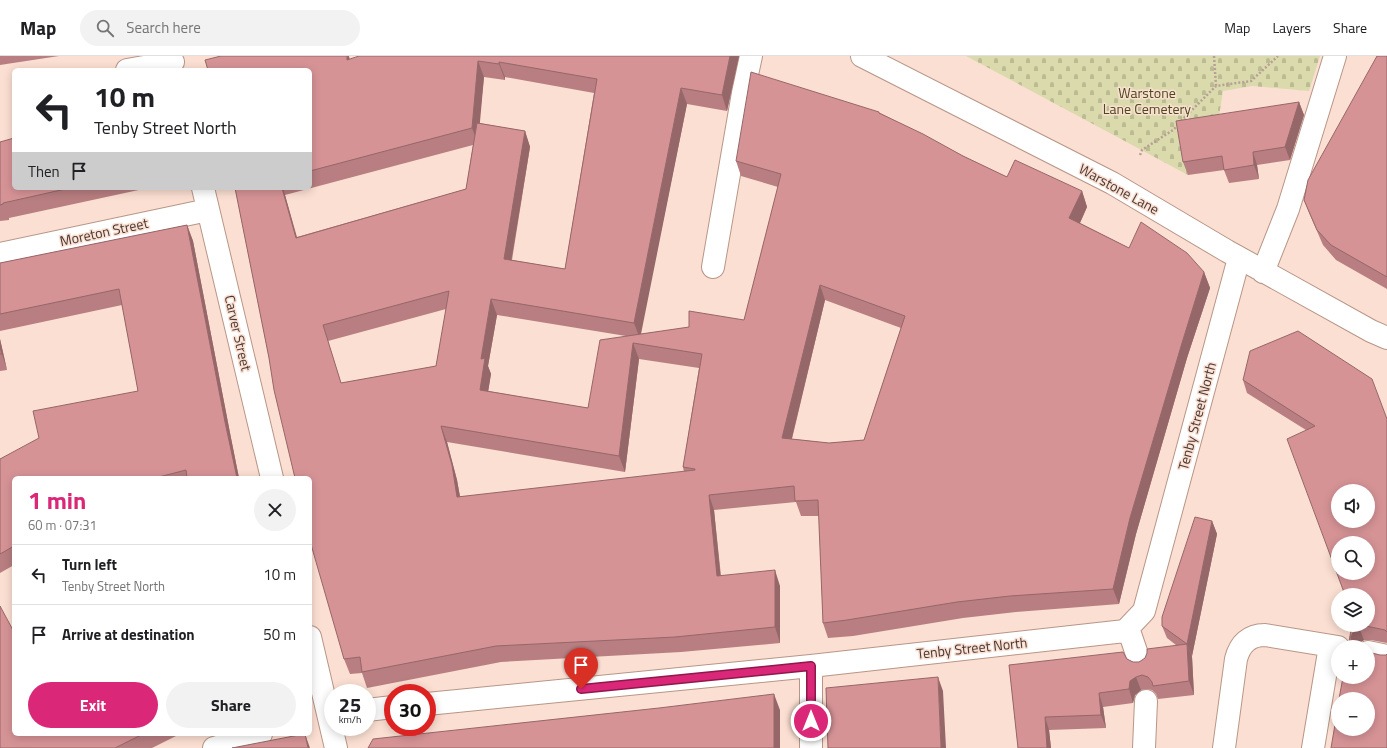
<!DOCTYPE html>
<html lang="en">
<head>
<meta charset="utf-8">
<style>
	:root { --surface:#fff; --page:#f2f2f2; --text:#202124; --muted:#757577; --line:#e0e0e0; --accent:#db2777 }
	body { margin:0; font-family:"Titillium Web",sans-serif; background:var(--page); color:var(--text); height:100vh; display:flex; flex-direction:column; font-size:15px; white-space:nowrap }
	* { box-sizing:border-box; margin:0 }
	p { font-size:13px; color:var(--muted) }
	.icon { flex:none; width:22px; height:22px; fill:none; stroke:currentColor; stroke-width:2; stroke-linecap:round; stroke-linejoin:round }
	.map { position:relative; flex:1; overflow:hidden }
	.sheet { position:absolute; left:12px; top:420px; width:300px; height:260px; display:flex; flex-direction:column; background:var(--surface); border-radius:6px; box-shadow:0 2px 10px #0003 }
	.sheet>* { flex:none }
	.hud { position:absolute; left:12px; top:12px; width:300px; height:122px; border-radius:6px; box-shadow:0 2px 10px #0003; background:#fff; color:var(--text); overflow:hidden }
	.controls { position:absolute; left:1331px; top:428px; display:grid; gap:8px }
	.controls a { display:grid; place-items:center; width:44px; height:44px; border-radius:50%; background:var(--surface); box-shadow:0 2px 10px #0003; font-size:20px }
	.speed { position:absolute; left:324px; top:628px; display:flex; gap:8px; font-size:20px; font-weight:700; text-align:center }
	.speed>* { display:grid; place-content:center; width:52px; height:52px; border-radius:50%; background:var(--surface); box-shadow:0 2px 10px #0003; line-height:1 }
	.speed small { font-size:10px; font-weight:400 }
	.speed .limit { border:6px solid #d22; background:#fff; color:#111 }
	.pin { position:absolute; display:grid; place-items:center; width:34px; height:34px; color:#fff; margin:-41px -17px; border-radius:50% 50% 50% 0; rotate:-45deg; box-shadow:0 0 4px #0007 }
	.pin .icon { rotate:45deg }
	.me { position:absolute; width:44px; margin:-22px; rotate:0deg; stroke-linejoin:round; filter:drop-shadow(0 0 3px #0008) }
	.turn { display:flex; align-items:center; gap:14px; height:84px; padding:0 16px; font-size:18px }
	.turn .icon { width:52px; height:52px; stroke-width:2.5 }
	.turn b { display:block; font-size:28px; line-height:34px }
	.then { display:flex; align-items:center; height:38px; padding:0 16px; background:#0003; gap:8px; font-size:15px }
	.round { display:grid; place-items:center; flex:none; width:42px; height:42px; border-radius:21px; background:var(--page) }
	.headline { display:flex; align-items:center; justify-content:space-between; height:68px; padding:0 16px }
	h1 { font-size:24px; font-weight:700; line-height:30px; color:var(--accent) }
	.cta { display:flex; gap:8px; margin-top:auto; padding:8px 16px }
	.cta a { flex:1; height:46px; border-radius:24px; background:var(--accent); color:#fff; font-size:16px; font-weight:700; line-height:46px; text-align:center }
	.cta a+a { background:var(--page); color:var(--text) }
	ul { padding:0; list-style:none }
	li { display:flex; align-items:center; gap:12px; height:60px; padding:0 16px; border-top:1px solid var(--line) }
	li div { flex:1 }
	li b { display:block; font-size:15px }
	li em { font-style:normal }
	header { display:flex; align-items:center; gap:24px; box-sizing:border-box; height:56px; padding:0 20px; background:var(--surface); border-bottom:1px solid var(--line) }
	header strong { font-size:19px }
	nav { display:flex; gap:22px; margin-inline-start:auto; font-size:14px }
	.search { width:280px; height:36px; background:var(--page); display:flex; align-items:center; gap:10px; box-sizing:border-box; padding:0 14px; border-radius:22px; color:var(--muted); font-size:15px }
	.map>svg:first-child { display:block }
	.cemetery { fill:url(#cemetery-stones) }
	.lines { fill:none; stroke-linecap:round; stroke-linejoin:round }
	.minor-casing { stroke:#b79687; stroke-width:24 }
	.path { stroke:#b6a095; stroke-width:2.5; stroke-dasharray:2 2; stroke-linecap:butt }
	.minor { stroke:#fff; stroke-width:22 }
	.wall { fill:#b87e81; fill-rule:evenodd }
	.shaded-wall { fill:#966769 }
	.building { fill:#d69396; stroke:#966769; fill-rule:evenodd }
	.route-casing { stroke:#8e194d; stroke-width:10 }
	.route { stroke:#db2777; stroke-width:7 }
	.labels { text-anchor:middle; stroke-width:3; stroke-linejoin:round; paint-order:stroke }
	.park-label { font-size:14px; fill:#4b4a1b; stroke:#fbdfd2 }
	.street-label { font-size:14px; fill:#463832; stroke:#fbdfd2 }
</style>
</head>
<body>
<header>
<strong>Map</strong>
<div class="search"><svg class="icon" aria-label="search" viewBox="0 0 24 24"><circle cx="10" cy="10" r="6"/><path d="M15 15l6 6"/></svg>Search here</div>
<nav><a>Map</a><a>Layers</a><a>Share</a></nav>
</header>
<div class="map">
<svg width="1387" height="692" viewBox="0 0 1387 692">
	<defs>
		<pattern id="cemetery-stones" width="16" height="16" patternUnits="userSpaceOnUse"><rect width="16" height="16" fill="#dadaac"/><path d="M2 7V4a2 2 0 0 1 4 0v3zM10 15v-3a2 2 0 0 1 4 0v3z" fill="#bcbc94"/></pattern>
	</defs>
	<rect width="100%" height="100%" fill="#fbdfd2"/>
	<!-- cemetery -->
	<path class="cemetery" d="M966 0H1320L1309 35 1252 30 1223 35 1217 73 1181 78 1188 119Z"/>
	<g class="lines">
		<defs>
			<path id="minor" d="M862 0 1112 127 1227 195 1371 275 1387 282
				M127 14 173 6
				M203 132 272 422
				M0 198 208 154
				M713 211 743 37 751 0
				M1263 216 1288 153 1335 0
				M1128 572 1140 607
				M310 581 336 692
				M1368 596 1387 600
				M811 610V692
				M427 648 811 610 1125 575 1144 555 1239 202
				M367 654 393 651
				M214 692 261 678
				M1144 692 1146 645
				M1224 692 1236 603C1240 588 1249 579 1265 579L1338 591
				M1313 692 1330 590"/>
		</defs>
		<!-- minor casing -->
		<use href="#minor" class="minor-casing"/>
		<!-- path -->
		<path class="path" d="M1214 0 1216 30
			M1181 65 1216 30 1251 25 1278 0
			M1140 99 1142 94 1173 74 1178 69"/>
		<!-- minor -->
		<use href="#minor" class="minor"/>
	</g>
	<!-- wall -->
	<path class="wall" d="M0 0H59L0 9Z
		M739 0 727 55 687 48 640 278 744 264 778 131 741 120 736 105 880 57 963 100 1007 121 1082 135 1087 151 1080 167 1129 192 1204 216 1210 232 1187 302 1136 478 1119 548 1016 556 963 562 853 580 828 582 823 567 819 460H801L796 446 714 454 721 520 780 530V587L681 596 501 606 367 632 362 617 350 618 344 603 269 302 235 132H310V14L350 3ZM484 21 505 24V21L594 37 565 213 512 204 530 91 525 75 479 67ZM473 89 466 133 297 181 285 139ZM825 244 901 272 864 384 829 387 792 383ZM446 253 436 310 341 327 328 285ZM497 259 626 280 588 352 488 335 491 318 488 310ZM639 303 699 312 683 411 684 416 460 441 457 424 447 386 625 416Z
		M1387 0V233L1336 204 1323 189 1310 159 1304 144Z
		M1299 46 1304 59 1290 104 1257 109 1259 123 1229 127 1224 114 1188 119 1183 106Z
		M0 86 14 132H148L9 162V164L0 165Z
		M187 169 193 185 231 382 239 422H14V509L0 517V403L138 335 122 249 0 275V207Z
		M0 283 7 314 0 315Z
		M1243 324 1387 363V587L1371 584H1364L1358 588 1352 569H1368L1306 374 1247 337Z
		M1212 465 1217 478 1192 600 1194 639 1158 643 1156 638 1152 634 1147 633 1141 634 1135 639 1133 647 1103 651 1106 672 1049 674 1051 692H1018L1009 609 1127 603 1133 606H1139L1176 589 1167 582 1162 570Z
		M14 678H180L152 692H0Z"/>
	<!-- shaded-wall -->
	<path class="shaded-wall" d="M347 0H349L353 19 347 4Z
		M730 0H739L727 55 722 39Z
		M478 5 484 21 478 88 472 72Z
		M499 6 505 21V24L499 8Z
		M681 32 687 48 640 283 634 267Z
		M1299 46 1304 59 1290 104 1285 91Z
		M525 75 530 91 509 218 504 203Z
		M1253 96 1257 109 1259 123 1254 109Z
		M282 132H283L285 139 301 197 296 182Z
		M1082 135 1087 151 1075 178 1069 162Z
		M187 169 193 185 231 382 239 422H237L225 366Z
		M1204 216 1210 232 1187 302 1136 478 1119 548 1113 533 1130 462 1182 287Z
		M820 229 825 244 788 398 782 382Z
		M491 243 497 259 488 310 491 318 486 349 480 334 481 303Z
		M0 283 7 314 2 298 0 291Z
		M633 287 639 303 625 416 619 400Z
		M441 370 447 386 457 424 463 457 457 441Z
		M709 439 714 454 722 535 717 520Z
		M1212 465 1217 478 1192 600 1187 588Z
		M775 514 780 530V587L775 571Z
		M1359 571 1364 584 1358 588 1357 591H1353L1351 586V580L1354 575Z
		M1187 588 1192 601 1194 639 1189 625Z
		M938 621 943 635 946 692H941Z
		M1136 621 1141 634 1135 639 1133 647 1129 633 1130 625Z
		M1099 637 1103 651 1106 672 1101 659Z
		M774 638 780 654V692H774Z
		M1045 661 1049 674 1051 692H1047Z
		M305 678 310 692H308Z"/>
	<!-- building -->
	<path class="building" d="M221 0H347V4L359 0H730L722 39 681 32 634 267 491 243 481 303 485 302 480 334 588 352 600 284 689 271V255L744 264 781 118 736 105 751 16 879 56V57L923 78 963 100 1007 121 1015 104 1082 135 1069 162 1129 192 1141 166 1187 197 1204 216 1182 287 1130 462 1113 533 1010 540 957 546 847 564 823 567 818 444 795 445 794 430 709 439 717 520 775 514V571L675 581 496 590 362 616 360 601 344 603 310 485V422H295L274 334 269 302 235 132H282L296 182 466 133 477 67 525 75 504 203 565 213 597 23 499 6V8L478 5 472 72 310 115V14H208L205 4ZM820 229 905 260 864 384 829 387 782 382ZM449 235 436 310 341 327 323 269ZM633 287 702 298 683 411 695 413V414L457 441 452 409 441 370 619 400Z
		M1377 0H1387V221L1331 189 1317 174 1304 144 1308 124Z
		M1299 46 1285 91 1253 96 1254 109 1224 114 1222 100 1183 106 1176 65Z
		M14 82V132H70L3 147V148L0 149V86Z
		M187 169 225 366 237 422H187L186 414 155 422H14V490L0 498V403L39 382 33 355 138 335 119 233 0 258V207Z
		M1298 275 1372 323 1387 363V576L1385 574 1366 570 1359 571 1354 575 1351 580V586L1354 591H1348L1352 569H1368V539H1345L1287 383 1315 370 1243 324 1250 295ZM1338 435H1368V465H1338ZM1338 487H1368V517H1338Z
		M0 291 2 298H0Z
		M1195 461 1212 465 1187 588 1162 570V561Z
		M0 550 14 576V678H143L115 692H0Z
		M1187 588 1189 625 1153 630 1152 626 1148 621 1142 619 1136 621 1130 625 1129 633 1099 637 1101 659 1045 661 1047 692H1018L1009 609 1123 596 1127 603 1133 606H1139L1145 602 1147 597V593Z
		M1368 596 1380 599H1386L1387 598V692H1331L1338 651V673H1368V643H1339L1343 621H1368Z
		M938 621 941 692H828L826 632Z
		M774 638V692H368L373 683 659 652Z
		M304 678H305L308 692H232Z"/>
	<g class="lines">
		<defs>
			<path id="route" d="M581 633 811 610V665"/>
		</defs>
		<!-- route casing -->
		<use href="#route" class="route-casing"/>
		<!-- route -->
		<use href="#route" class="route"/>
	</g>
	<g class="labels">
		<!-- park labels -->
		<g class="park-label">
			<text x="1147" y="42">Warstone<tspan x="1147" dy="16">Lane Cemetery</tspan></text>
		</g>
		<!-- street labels -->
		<g class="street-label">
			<text transform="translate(1119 133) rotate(29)" y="5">Warstone Lane</text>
			<text transform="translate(104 176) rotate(-12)" y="5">Moreton Street</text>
			<text transform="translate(238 277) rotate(77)" y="5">Carver Street</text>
			<text transform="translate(1197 360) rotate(-75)" y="5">Tenby Street North</text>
			<text transform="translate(972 592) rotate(-6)" y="5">Tenby Street North</text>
		</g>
	</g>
</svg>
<div class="controls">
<a><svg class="icon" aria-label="sound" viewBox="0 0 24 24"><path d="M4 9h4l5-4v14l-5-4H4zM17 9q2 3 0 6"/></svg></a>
<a><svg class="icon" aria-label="search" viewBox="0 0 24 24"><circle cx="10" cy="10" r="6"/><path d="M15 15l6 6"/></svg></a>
<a><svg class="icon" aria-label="layers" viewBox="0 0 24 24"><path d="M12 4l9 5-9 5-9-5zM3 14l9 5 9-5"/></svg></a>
<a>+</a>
<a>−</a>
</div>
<div class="speed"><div>25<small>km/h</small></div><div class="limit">30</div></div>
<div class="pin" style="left:581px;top:633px;background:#d93025"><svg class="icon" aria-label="arrive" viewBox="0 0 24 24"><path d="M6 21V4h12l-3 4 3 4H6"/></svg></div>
<svg class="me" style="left:811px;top:665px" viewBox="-20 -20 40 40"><circle r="17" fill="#db2777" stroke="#fff" stroke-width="3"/><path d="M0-11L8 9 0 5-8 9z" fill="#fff"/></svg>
<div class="hud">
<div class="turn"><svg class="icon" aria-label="left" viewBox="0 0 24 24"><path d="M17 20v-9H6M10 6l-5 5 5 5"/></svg><div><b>10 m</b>Tenby Street North</div></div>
<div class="then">Then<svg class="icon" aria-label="arrive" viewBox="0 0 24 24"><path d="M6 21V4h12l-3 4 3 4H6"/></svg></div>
</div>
<section class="sheet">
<div class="headline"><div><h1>1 min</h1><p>60 m · 07:31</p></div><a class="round"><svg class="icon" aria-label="close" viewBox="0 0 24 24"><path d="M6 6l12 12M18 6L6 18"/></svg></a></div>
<ul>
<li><svg class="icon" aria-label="left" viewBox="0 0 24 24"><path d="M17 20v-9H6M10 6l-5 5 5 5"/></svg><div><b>Turn left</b><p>Tenby Street North</p></div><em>10 m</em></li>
<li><svg class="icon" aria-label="arrive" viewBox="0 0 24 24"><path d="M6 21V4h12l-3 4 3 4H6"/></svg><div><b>Arrive at destination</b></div><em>50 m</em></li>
</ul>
<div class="cta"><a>Exit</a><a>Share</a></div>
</section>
</div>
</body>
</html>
